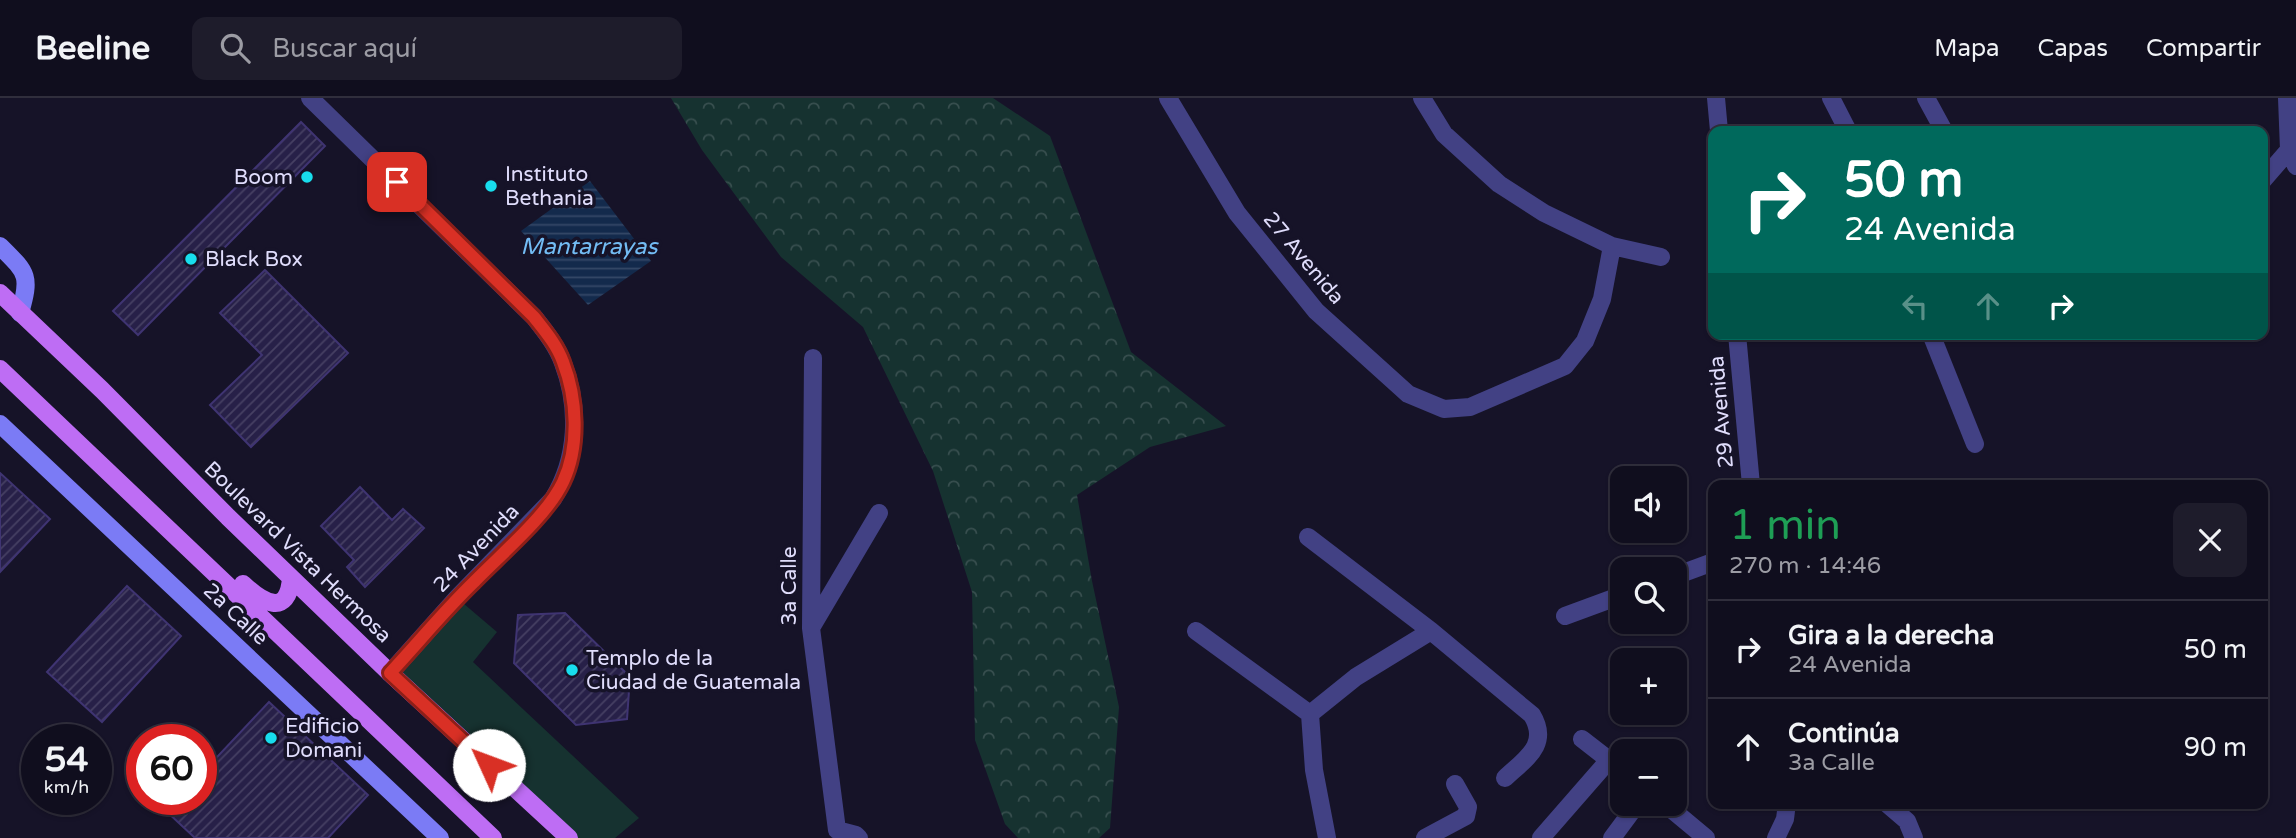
<!DOCTYPE html>
<html lang="es">
<head>
<meta charset="utf-8">
<style>
	:root { --surface:#100e1e; --page:#1e1c2b; --text:#f1f3f6; --muted:#9c9ca4; --line:#302e3c }
	body { margin:0; font-family:"Varela Round",sans-serif; background:var(--page); color:var(--text); height:100vh; display:flex; flex-direction:column; font-size:26px; white-space:nowrap }
	* { box-sizing:border-box; margin:0 }
	p { font-size:23px; color:var(--muted) }
	.icon { flex:none; width:38px; height:38px; fill:none; stroke:currentColor; stroke-width:2; stroke-linecap:round; stroke-linejoin:round }
	.map { position:relative; flex:1; overflow:hidden }
	.drawer { position:absolute; left:1708px; top:382px; width:560px; height:329px; display:flex; flex-direction:column; background:var(--surface); border-radius:14px; box-shadow:0 2px 5px #0004,0 0 0 2px var(--line) }
	.drawer>* { flex:none }
	.banner { position:absolute; left:1708px; top:28px; width:560px; height:214px; border-radius:14px; box-shadow:0 2px 5px #0004,0 0 0 2px var(--line); background:#00695c; color:#fff; overflow:hidden }
	.buttons { position:absolute; left:1610px; top:368px; display:grid; gap:14px }
	.buttons a { display:grid; place-items:center; width:77px; height:77px; border-radius:14px; background:var(--surface); box-shadow:0 2px 5px #0004,0 0 0 2px var(--line); font-size:35px }
	.speed { position:absolute; left:21px; top:626px; display:flex; gap:14px; font-size:35px; font-weight:700; text-align:center }
	.speed>* { display:grid; place-content:center; width:91px; height:91px; border-radius:50%; background:var(--surface); box-shadow:0 2px 5px #0004,0 0 0 2px var(--line); line-height:1 }
	.speed small { font-size:18px; font-weight:400 }
	.speed .limit { border:10px solid #d22; background:#fff; color:#111 }
	.pin { position:absolute; display:grid; place-items:center; width:60px; height:60px; color:#fff; margin:-30px; border-radius:14px; box-shadow:0 4px 10px #0006 }
	.me { position:absolute; width:77px; margin:-38px; rotate:313deg; stroke-linejoin:round; filter:drop-shadow(0 0 5px #0008) }
	.turn { display:flex; align-items:center; gap:24px; height:147px; padding:0 21px; font-size:32px }
	.turn .icon { width:91px; height:91px; stroke-width:2.5 }
	.turn b { display:block; font-size:49px; line-height:60px }
	.lanes { display:flex; align-items:center; height:66px; padding:0 21px; background:#0003; justify-content:center; gap:35px; direction:ltr }
	.lanes .off { opacity:.35 }
	.round { display:grid; place-items:center; flex:none; width:74px; height:74px; border-radius:14px; background:var(--page) }
	.head { display:flex; align-items:center; justify-content:space-between; height:119px; padding:0 21px }
	h1 { font-size:42px; font-weight:600; line-height:52px; color:#1e9e55 }
	ul { padding:0; list-style:none }
	li { display:flex; align-items:center; gap:21px; height:98px; padding:0 21px; border-top:2px solid var(--line) }
	li div { flex:1 }
	li b { display:block; font-size:26px }
	li em { font-style:normal }
	header { display:flex; align-items:center; gap:42px; box-sizing:border-box; height:98px; padding:0 35px; background:var(--surface); border-bottom:2px solid var(--line) }
	header strong { font-size:33px }
	nav { display:flex; gap:38px; margin-inline-start:auto; font-size:24px }
	.search { width:490px; height:63px; background:var(--page); display:flex; align-items:center; gap:18px; box-sizing:border-box; padding:0 24px; border-radius:14px; color:var(--muted); font-size:26px }
	.map>svg:first-child { display:block }
	.forest { fill:url(#forest-crowns) }
	.park { fill:#163230 }
	.water { fill:url(#water-rules) }
	.building { fill:url(#building-hatch); stroke:#3f3472; stroke-width:2 }
	.lines { fill:none; stroke-linecap:round; stroke-linejoin:round }
	.street { stroke:#424184; stroke-width:18 }
	.secondary { stroke:#7b7bf5; stroke-width:18 }
	.primary { stroke:#be6df4; stroke-width:18 }
	.route-casing { stroke:#8d1f18; stroke-width:18 }
	.route { stroke:#d93025; stroke-width:12 }
	.poi-dot { fill:#18dded; stroke:#161328; stroke-width:2.5 }
	.labels { text-anchor:middle; stroke-width:7; stroke-linejoin:round; paint-order:stroke }
	.poi-label { font-size:21px; fill:#e0ddfc; stroke:#161328; text-anchor:start }
	.street-label { font-size:21px; fill:#e0ddfc; stroke:#161328 }
	.water-label { font-size:23px; font-style:italic; fill:#73bcf4; stroke:#161328 }
</style>
</head>
<body>
<header>
<strong>Beeline</strong>
<div class="search"><svg class="icon" aria-label="search" viewBox="0 0 24 24"><circle cx="10" cy="10" r="6"/><path d="M15 15l6 6"/></svg>Buscar aquí</div>
<nav><a>Mapa</a><a>Capas</a><a>Compartir</a></nav>
</header>
<div class="map">
<svg width="2296" height="740" viewBox="0 0 2296 740">
	<defs>
		<pattern id="forest-crowns" width="20" height="18" patternUnits="userSpaceOnUse" patternTransform="scale(1.75)"><rect width="20" height="18" fill="#163230"/><path d="M2 6a3 3 0 1 1 6 0M12 15a3 3 0 1 1 6 0" fill="none" stroke="#384f4f"/></pattern>
		<pattern id="water-rules" width="6" height="5" patternUnits="userSpaceOnUse" patternTransform="scale(1.75)"><rect width="6" height="5" fill="#132a4c"/><path d="M0 2.5h6" fill="none" stroke="#354867"/></pattern>
		<pattern id="building-hatch" width="6" height="6" patternUnits="userSpaceOnUse" patternTransform="scale(1.75)"><rect width="6" height="6" fill="#272048"/><path d="M-1 1l2-2M0 6l6-6M5 7l2-2" fill="none" stroke="#464063"/></pattern>
	</defs>
	<rect width="100%" height="100%" fill="#161328"/>
	<!-- forest -->
	<path class="forest" d="M671 0H993L1050 38 1131 254 1226 328 1150 349 1077 397 1092 483 1119 609 1110 730 1099 740H1018L1005 726 975 642 972 494 933 373 863 229 781 159 702 52Z"/>
	<!-- park -->
	<path class="park" d="M457 500 497 534 473 564 639 720 615 740H569L390 575Z"/>
	<!-- water -->
	<path class="water" d="M590 83 651 163 588 207 521 133Z"/>
	<!-- building -->
	<path class="building" d="M301 24 325 48 138 237 113 213Z
		M265 172 348 255 251 349 210 307 262 257 220 215Z
		M0 375 50 421 0 474Z
		M360 389 392 422 403 411 424 430 365 489 347 469 354 462 321 428Z
		M127 488 181 538 102 624 47 574Z
		M565 515 630 579 627 621 576 627 514 565 518 517Z
		M269 604 368 697 328 740H195L166 713 177 702H201V676Z"/>
	<g class="lines">
		<!-- street -->
		<path class="street" d="M310 0 534 219C545 233 557 248 563 265 580 310 578 360 553 401L457 500 390 575
			M1168 0 1237 115 1316 213 1408 296 1444 311 1470 309 1565 268 1585 243 1602 201 1612 148
			M1422 0 1444 36 1499 86 1544 115 1612 148 1661 159
			M1716 0 1719 33
			M1831 0 1848 33
			M1926 0 1944 33
			M2287 0 2289 52 2296 68
			M2263 82 2289 52
			M1737 236 1751 387
			M1931 236 1975 346
			M813 260 811 530 837 732
			M1308 439 1431 533 1532 617C1550 647 1525 661 1505 680
			M1675 478 1713 464
			M1565 518 1622 497
			M811 530 879 415
			M1196 533 1310 616 1314 672 1327 740
			M1310 616 1356 579 1431 533
			M1582 641 1622 672
			M1664 705 1706 740
			M1886 705 1907 723 1914 740
			M837 732 856 737 859 740
			M1425 740 1466 718 1468 709 1455 686
			M1541 740 1609 662
			M1612 740 1638 705
			M1776 740 1785 721 1787 705"/>
		<!-- secondary -->
		<path class="secondary" d="M0 148C27 175 31 177 20 215
			M0 326 440 740"/>
		<!-- primary -->
		<path class="primary" d="M0 195 102 292 228 419 390 575 569 740
			M0 271 493 740
			M243 486C262 504 288 520 291 480"/>
	</g>
	<g class="lines">
		<defs>
			<path id="route" d="M397 84 534 219C545 233 557 247 563 264 577 300 580 348 563 384 547 418 500 457 474 484 444 513 418 545 390 575L489 667"/>
		</defs>
		<!-- route casing -->
		<use href="#route" class="route-casing"/>
		<!-- route -->
		<use href="#route" class="route"/>
	</g>
	<!-- markers -->
	<g class="poi-dot">
		<circle cx="307" cy="79" r="7"/>
		<circle cx="491" cy="88" r="7"/>
		<circle cx="191" cy="161" r="7"/>
		<circle cx="572" cy="572" r="7"/>
		<circle cx="271" cy="640" r="7"/>
	</g>
	<g class="labels">
		<!-- poi labels -->
		<g class="poi-label">
			<text x="505" y="83">Instituto<tspan x="505" dy="24">Bethania</tspan></text>
			<text x="293" y="86" text-anchor="end">Boom</text>
			<text x="205" y="168">Black Box</text>
			<text x="586" y="567">Templo de la<tspan x="586" dy="24">Ciudad de Guatemala</tspan></text>
			<text x="285" y="635">Edificio<tspan x="285" dy="24">Domani</tspan></text>
		</g>
		<!-- street labels -->
		<g class="street-label">
			<text transform="translate(1304 160) rotate(50)" y="7">27 Avenida</text>
			<text transform="translate(1721 314) rotate(-95)" y="7">29 Avenida</text>
			<text transform="translate(476 450) rotate(-46)" y="7">24 Avenida</text>
			<text transform="translate(298 454) rotate(44)" y="7">Boulevard Vista Hermosa</text>
			<text transform="translate(789 488) rotate(-90)" y="7">3a Calle</text>
			<text transform="translate(236 516) rotate(43)" y="7">2a Calle</text>
		</g>
		<!-- water labels -->
		<g class="water-label">
			<text x="589" y="156">Mantarrayas</text>
		</g>
	</g>
</svg>
<div class="buttons">
<a><svg class="icon" aria-label="sound" viewBox="0 0 24 24"><path d="M4 9h4l5-4v14l-5-4H4zM17 9q2 3 0 6"/></svg></a>
<a><svg class="icon" aria-label="search" viewBox="0 0 24 24"><circle cx="10" cy="10" r="6"/><path d="M15 15l6 6"/></svg></a>
<a>+</a>
<a>−</a>
</div>
<div class="speed"><div>54<small>km/h</small></div><div class="limit">60</div></div>
<div class="pin" style="left:397px;top:84px;background:#d93025"><svg class="icon" aria-label="arrive" viewBox="0 0 24 24"><path d="M6 21V4h12l-3 4 3 4H6"/></svg></div>
<svg class="me" style="left:489px;top:667px" viewBox="-20 -20 40 40"><circle r="19" fill="#fff"/><path d="M0-13L10 11 0 6-10 11z" fill="#d93025"/></svg>
<div class="banner">
<div class="turn"><svg class="icon" aria-label="right" viewBox="0 0 24 24"><path d="M7 20v-9h11M14 6l5 5-5 5"/></svg><div><b>50 m</b>24 Avenida</div></div>
<div class="lanes"><svg class="icon off" aria-label="left" viewBox="0 0 24 24"><path d="M17 20v-9H6M10 6l-5 5 5 5"/></svg><svg class="icon off" aria-label="ahead" viewBox="0 0 24 24"><path d="M12 20V5M6 11l6-6 6 6"/></svg><svg class="icon" aria-label="right" viewBox="0 0 24 24"><path d="M7 20v-9h11M14 6l5 5-5 5"/></svg></div>
</div>
<section class="drawer">
<div class="head"><div><h1>1 min</h1><p>270 m · 14:46</p></div><a class="round"><svg class="icon" aria-label="close" viewBox="0 0 24 24"><path d="M6 6l12 12M18 6L6 18"/></svg></a></div>
<ul>
<li><svg class="icon" aria-label="right" viewBox="0 0 24 24"><path d="M7 20v-9h11M14 6l5 5-5 5"/></svg><div><b>Gira a la derecha</b><p>24 Avenida</p></div><em>50 m</em></li>
<li><svg class="icon" aria-label="ahead" viewBox="0 0 24 24"><path d="M12 20V5M6 11l6-6 6 6"/></svg><div><b>Continúa</b><p>3a Calle</p></div><em>90 m</em></li>
</ul>
</section>
</div>
</body>
</html>
